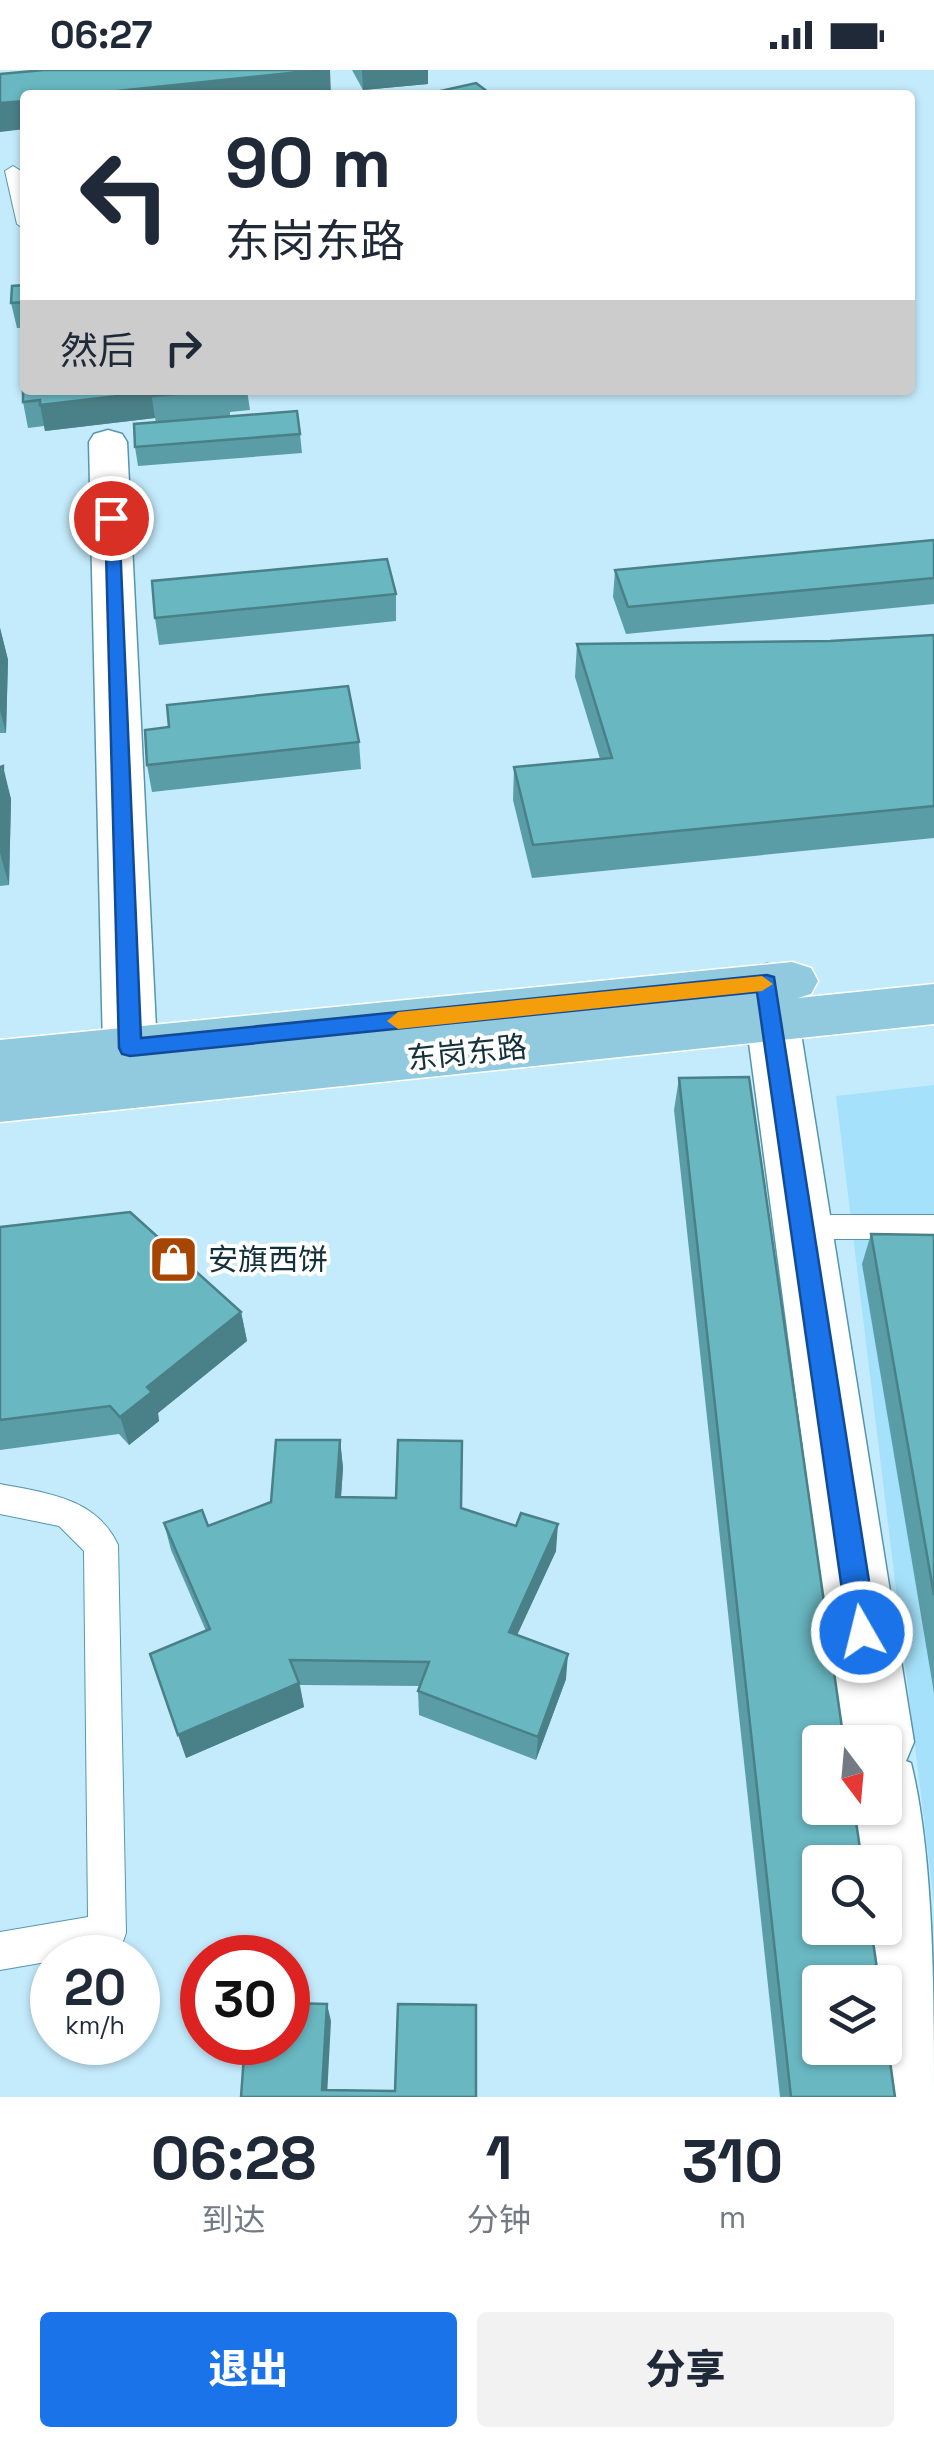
<!DOCTYPE html>
<html lang="zh">
<head>
<meta charset="utf-8">
<style>
	:root { --surface:#fff; --page:#f2f2f3; --text:#1f2937; --muted:#747a83; --accent:#1a73e8 }
	body { margin:0; font-family:"Space Grotesk","Noto Sans SC",sans-serif; background:var(--page); color:var(--text); height:100vh; display:flex; flex-direction:column; font-size:38px; white-space:nowrap }
	* { box-sizing:border-box; margin:0 }
	p { font-size:32px; color:var(--muted) }
	.icon { flex:none; width:55px; height:55px; fill:none; stroke:currentColor; stroke-width:2; stroke-linecap:round; stroke-linejoin:round }
	.map { position:relative; height:2027px; overflow:hidden }
	.drawer { display:flex; flex-direction:column; background:var(--surface); flex:1 }
	.drawer>* { flex:none }
	.banner { position:absolute; left:20px; top:20px; width:895px; height:305px; border-radius:10px; box-shadow:0 2px 8px #0004; background:#fff; color:var(--text); overflow:hidden }
	.needle { width:65px; rotate:164deg }
	.controls { position:absolute; left:802px; top:1655px; display:grid; gap:20px }
	.controls a { display:grid; place-items:center; width:100px; height:100px; border-radius:10px; background:var(--surface); box-shadow:0 2px 8px #0004; font-size:50px }
	.speed { position:absolute; left:30px; top:1865px; display:flex; gap:20px; font-size:50px; font-weight:700; text-align:center }
	.speed>* { display:grid; place-content:center; width:130px; height:130px; border-radius:50%; background:var(--surface); box-shadow:0 2px 8px #0004; line-height:1 }
	.speed small { font-size:25px; font-weight:400 }
	.speed .limit { border:15px solid #d22; background:#fff; color:#111 }
	.pin { position:absolute; display:grid; place-items:center; width:85px; height:85px; color:#fff; margin:-42px; border:5px solid #fff; border-radius:50%; box-shadow:0 2px 10px #0007 }
	.me { position:absolute; width:110px; margin:-55px; rotate:352deg; stroke-linejoin:round; filter:drop-shadow(0 0 8px #0008) }
	.turn { display:flex; align-items:center; gap:35px; height:210px; padding:0 40px; font-size:45px }
	.turn .icon { width:130px; height:130px; stroke-width:2.5 }
	.turn b { display:block; font-size:70px; line-height:85px }
	.then { display:flex; align-items:center; height:95px; padding:0 40px; background:#0003; gap:20px; font-size:38px }
	.eta { display:flex; justify-content:space-evenly; align-items:center; height:170px; text-align:center }
	.eta b { font-size:60px; font-weight:800; line-height:70px }
	.action { display:flex; gap:20px; margin-top:auto; padding:20px 40px }
	.action a { flex:1; height:115px; border-radius:10px; background:var(--accent); color:#fff; font-size:40px; font-weight:800; line-height:115px; text-align:center }
	.action a+a { background:var(--page); color:var(--text) }
	.status { display:flex; justify-content:space-between; align-items:center; height:70px; padding:0 50px; background:var(--surface); direction:ltr }
	.status svg { height:28px; fill:currentColor }
	.map>svg:first-child { display:block }
	.built { fill:#a5e1fb }
	.lines { fill:none; stroke-linecap:round; stroke-linejoin:round }
	.lane-casing { stroke:#5496b0; stroke-width:2 }
	.street-casing { stroke:#5496b0; stroke-width:3 }
	.primary-casing { stroke:#fff; stroke-width:3 }
	.lane { fill:#fff; fill-rule:evenodd }
	.street { fill:#fff; fill-rule:evenodd }
	.primary { fill:#91cadf; fill-rule:evenodd }
	.wall { fill:#5a9da6 }
	.shaded-wall { fill:#4a8087 }
	.building { fill:#69b7c1; stroke:#4a8087; stroke-width:2.5 }
	.route { fill:#1a73e8; stroke:#114b97; stroke-width:2.5 }
	.slow { fill:#f59e0b }
	.labels { text-anchor:middle; stroke-width:8; stroke-linejoin:round; paint-order:stroke }
	.street-label { font-size:30px; fill:#14303b; stroke:#fff }
	.poi-label { font-size:30px; fill:#14303b; stroke:#fff; text-anchor:start }
</style>
</head>
<body>
<div class="status"><b>06:27</b><svg viewBox="0 0 49 12"><path d="M0 12V9h3v3zM5 12V6h3v6zM10 12V3h3v9zM15 12V0h3v12zM26 1h20v11H26zM47 4h2v5h-2z"/></svg></div>
<div class="map">
<svg width="934" height="2027" viewBox="0 0 934 2027">
	<rect width="100%" height="100%" fill="#c4ebfc"/>
	<!-- built -->
	<path class="built" d="M934 1015V1832L836 1026Z"/>
	<g class="lines">
		<defs>
			<path id="lane" d="M13 96 21 101 25 159 17 154 5 101Z
				M804 1145H934V1169H804L794 1165 789 1157 794 1149Z
				M0 1414C45 1423 96 1427 118 1475L126 1863 121 1877 76 1888H52V1891L0 1900V1862L88 1847 84 1481 59 1456 0 1444Z"/>
			<path id="street" d="M108 360 122 364 127 372 157 978 149 992 130 998 111 992 103 978 89 372 94 364Z
				M767 894 786 899 793 913 914 1672 906 1691 911 1693C934 1786 934 1926 934 2027H889L883 1978 885 1912H874L867 1858H885V1792H858L851 1738H885V1672H842L741 913 748 899Z"/>
			<path id="primary" d="M792 892 811 898 818 911 811 924 798 928 934 914V954L0 1052V970Z"/>
		</defs>
		<!-- lane casing -->
		<use href="#lane" class="lane-casing"/>
		<!-- street casing -->
		<use href="#street" class="street-casing"/>
		<!-- primary casing -->
		<use href="#primary" class="primary-casing"/>
		<!-- lane -->
		<use href="#lane" class="lane"/>
		<!-- street -->
		<use href="#street" class="street"/>
		<!-- primary -->
		<use href="#primary" class="primary"/>
	</g>
	<!-- wall -->
	<path class="wall" d="M352 0H428V14L363 20Z
		M25 187V258H17L11 233 23 215Z
		M25 320H247L250 340 230 342V346L300 364 302 383 138 396 135 377 156 352 155 348 45 361 44 356 28 358 23 332Z
		M934 470V534L626 564 613 527 615 500Z
		M396 524V551L159 575 155 548Z
		M0 558 8 590 6 663H0Z
		M934 565V768L532 808 513 730 514 697 600 689 575 607 577 574 830 571Z
		M359 672 361 699 152 722 147 695Z
		M0 697 11 729 9 815 0 816Z
		M679 1008 895 2027H780L674 1040Z
		M0 1157 241 1242 247 1271 158 1343 159 1351 129 1375 119 1364 0 1380Z
		M871 1164 934 1165V1623L862 1194Z
		M340 1370 343 1398 341 1427 461 1438 556 1481 517 1565 566 1609 536 1690 419 1645 418 1621 420 1616 300 1615 304 1637 186 1688 206 1561 171 1480 164 1453 208 1456 271 1432Z"/>
	<!-- shaded-wall -->
	<path class="shaded-wall" d="M319 0H330L331 25H79Z
		M362 0H428V14L363 20Z
		M25 31V59L0 62V33Z
		M151 322 155 348 45 361 40 335Z
		M0 558 8 590 6 663 0 640Z
		M3 696 11 729 9 815 0 783Z
		M241 1242 247 1271 158 1343 159 1351 129 1375 120 1347 147 1317Z
		M340 1370 343 1398 339 1454 336 1427Z
		M558 1454 556 1481 507 1587 509 1562Z
		M568 1584 566 1609 536 1690 538 1667Z
		M299 1613 304 1637 186 1688 178 1665Z
		M327 1934 331 1951 327 2027 322 2020Z"/>
	<!-- building -->
	<path class="building" d="M44 0H319L79 25H25V31L0 33V4Z
		M476 13 492 25H446L440 21Z
		M22 187H25V210H22Z
		M25 215V232L11 233 12 216Z
		M23 311H25V320H227L152 326 151 322 40 335V330L23 332Z
		M297 341 300 364 135 377 134 354Z
		M934 470V508L628 537 615 500Z
		M387 489 396 524 155 548 152 511Z
		M934 565V736L533 775 514 697 612 688 577 574 830 571Z
		M348 616 359 672 147 695 145 660 169 657 167 635Z
		M3 696 0 778V697Z
		M749 1007 844 1672H820V1738H854L862 1792H820V1858H871L879 1912H820V1978H885V1956L895 2027H791L679 1008Z
		M130 1142 241 1242 147 1317 152 1322 120 1347 110 1336 0 1350V1157Z
		M871 1164 934 1165V1525Z
		M276 1370H340L336 1427 396 1428 398 1370 462 1371 461 1438 516 1456 521 1443 558 1454 509 1562 568 1584 538 1667 418 1621 429 1592 290 1590 299 1613 178 1665 150 1584 210 1559 164 1453 202 1440 208 1456 271 1432Z
		M288 1933 327 1934 322 2020 395 2021 398 1934 476 1935V2027H241L245 1972H288Z"/>
	<!-- route -->
	<path class="route" d="M105 444 119 448 141 968 767 905 774 907 877 1562 872 1572 862 1576 852 1572 848 1562 757 922 130 986 122 984 119 978Z"/>
	<!-- slow -->
	<path class="slow" d="M762 906 773 914 762 921 398 959 387 951 398 942Z"/>
	<!-- icons -->
	<defs>
		<symbol id="shop-square" viewBox="-11 -11 22 22"><rect x="-9" y="-9" width="18" height="18" rx="4" fill="#a74502" stroke="#fff"/><path d="M-5-2.5h2.3a2.7 3.5 0 0 1 5.4 0H5L5.5 6h-11ZM-1.5-2.5h3a1.5 2.3 0 0 0-3 0Z" fill="#fff"/></symbol>
	</defs>
	<g fill-rule="evenodd">
		<use href="#shop-square" x="146" y="1162" width="55" height="55"/>
	</g>
	<g class="labels">
		<!-- street labels -->
		<g class="street-label">
			<text transform="translate(467 983) rotate(-6)" y="10">东岗东路</text>
		</g>
		<!-- poi labels -->
		<g class="poi-label">
			<text x="208" y="1200">安旗西饼</text>
		</g>
	</g>
</svg>
<div class="controls">
<a><svg class="needle" viewBox="-14 -14 28 28"><path d="M0-13l5 13h-10z" fill="#e53935"/><path d="M0 13l5-13h-10z" fill="#747a83"/></svg></a>
<a><svg class="icon" aria-label="search" viewBox="0 0 24 24"><circle cx="10" cy="10" r="6"/><path d="M15 15l6 6"/></svg></a>
<a><svg class="icon" aria-label="layers" viewBox="0 0 24 24"><path d="M12 4l9 5-9 5-9-5zM3 14l9 5 9-5"/></svg></a>
</div>
<div class="speed"><div>20<small>km/h</small></div><div class="limit">30</div></div>
<div class="pin" style="left:111px;top:448px;background:#d93025"><svg class="icon" aria-label="arrive" viewBox="0 0 24 24"><path d="M6 21V4h12l-3 4 3 4H6"/></svg></div>
<svg class="me" style="left:862px;top:1562px" viewBox="-20 -20 40 40"><circle r="17" fill="#1a73e8" stroke="#fff" stroke-width="3"/><path d="M0-11L8 9 0 5-8 9z" fill="#fff"/></svg>
<div class="banner">
<div class="turn"><svg class="icon" aria-label="left" viewBox="0 0 24 24"><path d="M17 20v-9H6M10 6l-5 5 5 5"/></svg><div><b>90 m</b>东岗东路</div></div>
<div class="then">然后<svg class="icon" aria-label="right" viewBox="0 0 24 24"><path d="M7 20v-9h11M14 6l5 5-5 5"/></svg></div>
</div>
</div>
<section class="drawer">
<div class="eta">
<div><b>06:28</b><p>到达</p></div>
<div><b>1</b><p>分钟</p></div>
<div><b>310</b><p>m</p></div>
</div>
<div class="action"><a>退出</a><a>分享</a></div>
</section>
</body>
</html>
